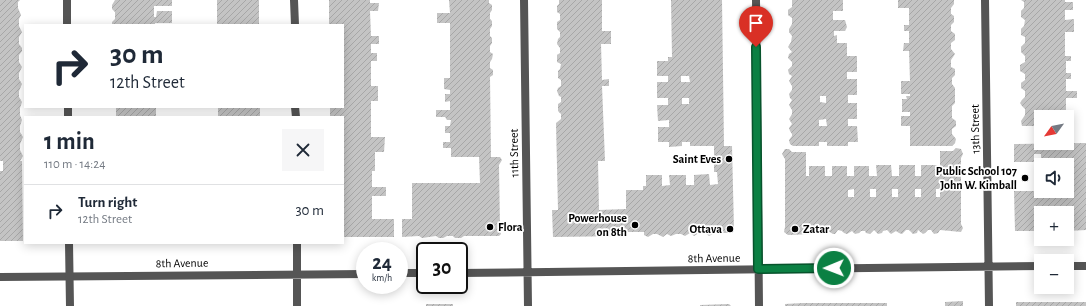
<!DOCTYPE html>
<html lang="en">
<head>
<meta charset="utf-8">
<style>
	:root { --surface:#fff; --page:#f6f6f7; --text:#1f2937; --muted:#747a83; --line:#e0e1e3 }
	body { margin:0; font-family:"Alegreya Sans",sans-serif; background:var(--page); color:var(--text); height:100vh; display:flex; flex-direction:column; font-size:15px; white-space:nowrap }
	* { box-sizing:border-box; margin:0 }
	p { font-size:13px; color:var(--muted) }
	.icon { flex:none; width:22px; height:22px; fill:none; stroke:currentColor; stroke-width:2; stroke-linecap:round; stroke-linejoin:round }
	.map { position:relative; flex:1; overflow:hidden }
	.sheet { position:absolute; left:24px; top:116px; width:320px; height:128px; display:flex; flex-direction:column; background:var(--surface); border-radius:0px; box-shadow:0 2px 10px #0003 }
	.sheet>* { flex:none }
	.guide { position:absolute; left:24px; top:24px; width:320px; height:84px; border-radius:0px; box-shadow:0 2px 10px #0003; background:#fff; color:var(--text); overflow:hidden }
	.needle { width:26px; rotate:237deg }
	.fabs { position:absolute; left:1034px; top:110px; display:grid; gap:8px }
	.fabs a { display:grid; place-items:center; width:40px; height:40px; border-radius:0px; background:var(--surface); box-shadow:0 2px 10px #0003; font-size:20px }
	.speed { position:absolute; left:356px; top:242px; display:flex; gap:8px; font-size:20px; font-weight:700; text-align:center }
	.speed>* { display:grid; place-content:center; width:52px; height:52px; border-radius:50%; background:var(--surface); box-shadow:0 2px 10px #0003; line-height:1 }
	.speed small { font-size:10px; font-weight:400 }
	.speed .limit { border:2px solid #111; border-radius:6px; background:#fff; color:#111 }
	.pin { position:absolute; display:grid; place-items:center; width:34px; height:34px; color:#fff; margin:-41px -17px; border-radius:50% 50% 50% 0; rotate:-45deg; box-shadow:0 0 4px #0007 }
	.pin .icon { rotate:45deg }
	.me { position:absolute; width:44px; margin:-22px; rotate:269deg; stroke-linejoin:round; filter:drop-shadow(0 0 3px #0008) }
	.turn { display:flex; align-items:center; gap:14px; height:84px; padding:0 20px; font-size:18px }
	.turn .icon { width:52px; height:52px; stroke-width:2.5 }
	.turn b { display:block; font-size:28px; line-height:34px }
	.round { display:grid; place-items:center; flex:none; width:42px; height:42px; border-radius:0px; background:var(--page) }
	.overview { display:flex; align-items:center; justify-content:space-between; height:68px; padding:0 20px }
	h1 { font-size:24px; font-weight:700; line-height:30px }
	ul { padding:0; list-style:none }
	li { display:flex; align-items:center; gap:12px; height:52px; padding:0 20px; border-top:1px solid var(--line) }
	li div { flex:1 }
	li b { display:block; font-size:15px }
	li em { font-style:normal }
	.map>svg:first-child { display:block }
	.building { fill:url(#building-hatch); fill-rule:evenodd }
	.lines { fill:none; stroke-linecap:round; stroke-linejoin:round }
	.minor { stroke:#555; stroke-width:8 }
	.tertiary { stroke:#555; stroke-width:8 }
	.route-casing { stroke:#07532c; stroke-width:10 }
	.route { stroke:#0b8043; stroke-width:7 }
	.poi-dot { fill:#000; stroke:#fff; stroke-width:1.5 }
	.labels { text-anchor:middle; stroke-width:3.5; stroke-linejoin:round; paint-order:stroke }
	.street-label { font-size:12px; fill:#000; stroke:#fff }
	.poi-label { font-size:12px; font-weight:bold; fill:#000; stroke:#fff; text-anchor:end }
</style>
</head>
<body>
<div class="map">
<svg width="1086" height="306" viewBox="0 0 1086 306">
	<defs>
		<pattern id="building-hatch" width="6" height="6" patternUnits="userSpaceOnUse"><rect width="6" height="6" fill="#c4c4c4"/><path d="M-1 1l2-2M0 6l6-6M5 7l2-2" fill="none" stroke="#a7a7a7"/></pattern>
	</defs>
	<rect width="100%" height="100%" fill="#fff"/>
	<!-- building -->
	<path class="building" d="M0 0H20L18 2V8L21 15 19 19V26L22 32 19 37V44L22 48V51L19 55V62L22 67 19 73V79L22 84 19 91V97L22 102 20 108V115L22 120 20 126V132L23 137 20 144V150L23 156 20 161H22L23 241H0V171H3V161H0Z
		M115 0H172V6H154V17H156L157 11H172V23H155V25H112V22L115 19V12L112 9V5Z
		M217 0H259V25H217Z
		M329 0H370V3H379L378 11H370L371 36H379V44H371V53H377V61H371V86H378V101H371V137H385L384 152H375V171H372V187H386V196H372V219H394V237H343V117H330V107H343V25H329Z
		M449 0H489V3L492 5V10L490 13V19L492 21V26L490 29V36L492 38V43L490 46V52L493 54 492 59 490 62V68L493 70V75L490 77 491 157H500L502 160 499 165 500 230 501 234 499 236H464L461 238H455L453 236H447L443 238H439L436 236 422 238 419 236 402 237V219H412V183H480L479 157H451V148H443V142H450V133H445V126H450L451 120H447L445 117H436V110H450V101L445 102V94H450V90L444 89V78H450V23H437V13H450Z
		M559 0H602V31H611V44H601L602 80 609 79V86H602L605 161H598L599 210 626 209V190H643V186H646V175H662V186L670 185 669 175H686V185H694V175L709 174 710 185 718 184 717 172H714V146H690V142H682V146L669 147V142H658V127H669V120L658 121 657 105H668V98H657V82H668V76H657V61H668V57H672L671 0H722L724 146H732L734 230 731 233H715L709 236 705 233H699L694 236 690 233 685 236 681 234H676L671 236 667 234 663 237 657 234H653L648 237 644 235V232H626L627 236 553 237 552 210H558L556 123 561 119V114L558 111V104L561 102V97L559 96 557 91 558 88 561 86V80L558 78V71L560 69 561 64 557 62V55L560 53V48L557 44 558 39 560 37V32L557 29V22L560 20V14L557 12V6L559 4ZM681 76H689L690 82H681ZM682 98H689V104H682Z
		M792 0H843V11H833V20H845L847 27 845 31H834V36L837 35V43H847V56H857V72H847V79H857V95H848V103H857V119H848V126H857L858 142H848V146H827V142H819V146H793L790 144 789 140 792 136V134L790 131 789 128 792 124 789 119 792 114V110L789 105 792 100 790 98 789 94 792 90V86L789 81 792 76 789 74 788 70 792 66V62L788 58 789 54 792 52 788 47 791 42 792 36 789 32V29L792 24V18L788 15V10L792 7ZM820 96H826V103L820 102ZM826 119 827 126H819V120Z
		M898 0H954V4L951 8V14L954 16V22L951 25V31L955 34V40L951 43V49L955 54 951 60V67L955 69V75L952 78V84L955 88V103L952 106V118L956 121V126L952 129V134L956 139 955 143 952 146H910V126H901V116H910V112H902V99H907L906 96H910V94H901V81H910L909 51H903L904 43H909V31H904V25H909V8H898Z
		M1021 0H1065V2H1073V10H1065V20L1074 19V32H1065V56H1071V61H1066V73H1071V79H1066V91H1077V98H1066V117H1041V126H1022L1021 121 1025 115V109L1022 106 1020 103 1022 100 1025 97V91L1021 88V83L1025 80V74L1020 71V65L1025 62V56L1021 52V47L1025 43V37L1021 35V29L1024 26 1025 20 1021 17V11L1024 8V2Z
		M116 107H156V117H116Z
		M218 107H260V117H218Z
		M1086 143V230L1067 231V213H1041V231H1015L1014 191H1067V165H1041V154H1034V162H1014V144Z
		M956 148 961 149 963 154 961 158V224L963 228 961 232 940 230 938 233 934 234 931 230H928L925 233 923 234 918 230 917 233 913 234 909 230H906L902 234 899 233 896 231 891 234 887 230 883 231 882 233 878 234 874 230 870 234 866 233 865 231H861L859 233 855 234 852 231 847 234 844 233 842 231 838 230 835 234H833L828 231 826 234H823L819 231H816L813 234 788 235 784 232 785 227V159L782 154 785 149H789L792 152H806V176H809V166H825V176H832V166H847V176H854V166H869V176H877L876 165H891L892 176H899V165H915V176H921V165H937V176H940V151H953ZM854 189V197H848V190ZM870 189H876V197H870ZM892 189H898V197H892ZM915 189H921V197H915ZM936 189H940V197H936Z
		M963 301V306H945V302Z
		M1016 302H1086V306H1016Z
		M803 303H887V306H785V304Z
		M426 304H453V306H426Z
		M729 304 731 306H700V305Z"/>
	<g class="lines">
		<!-- minor -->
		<path class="minor" d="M294 0 295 25
			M524 0 528 306
			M756 0 759 306
			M985 0 989 306
			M295 107 296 117
			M297 243V306
			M1067 266H1086
			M399 273H425
			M459 273 1041 266
			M0 277 365 274"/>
		<!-- tertiary -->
		<path class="tertiary" d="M67 0V25
			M68 107V117
			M69 243 70 306"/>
	</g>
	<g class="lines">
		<defs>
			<path id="route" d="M756 47 758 269 834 268"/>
		</defs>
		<!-- route casing -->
		<use href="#route" class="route-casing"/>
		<!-- route -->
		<use href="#route" class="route"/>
	</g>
	<!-- markers -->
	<g class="poi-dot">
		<circle cx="729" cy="159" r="4"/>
		<circle cx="1025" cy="178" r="4"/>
		<circle cx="635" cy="225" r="4"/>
		<circle cx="490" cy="227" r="4"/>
		<circle cx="730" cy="229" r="4"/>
		<circle cx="795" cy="229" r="4"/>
	</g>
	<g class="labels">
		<!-- street labels -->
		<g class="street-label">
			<text transform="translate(975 129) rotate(-91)" y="4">13th Street</text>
			<text transform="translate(514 153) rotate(-91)" y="4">11th Street</text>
			<text transform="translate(714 258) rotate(-1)" y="4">8th Avenue</text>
			<text transform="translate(182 263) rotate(-1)" y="4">8th Avenue</text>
		</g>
		<!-- poi labels -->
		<g class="poi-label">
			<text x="721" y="163">Saint Eves</text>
			<text x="1017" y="175">Public School 107<tspan x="1017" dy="14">John W. Kimball</tspan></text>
			<text x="627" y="222">Powerhouse<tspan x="627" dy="14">on 8th</tspan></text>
			<text x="498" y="231" text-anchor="start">Flora</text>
			<text x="722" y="233">Ottava</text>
			<text x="803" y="233" text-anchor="start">Zatar</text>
		</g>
	</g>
</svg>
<div class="fabs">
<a><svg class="needle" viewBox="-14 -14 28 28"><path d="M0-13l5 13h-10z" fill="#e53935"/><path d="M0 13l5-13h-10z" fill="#747a83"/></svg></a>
<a><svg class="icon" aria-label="sound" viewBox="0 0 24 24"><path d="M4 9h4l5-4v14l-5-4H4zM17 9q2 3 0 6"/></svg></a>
<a>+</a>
<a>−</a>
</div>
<div class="speed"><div>24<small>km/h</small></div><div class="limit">30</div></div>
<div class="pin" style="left:756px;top:47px;background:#d93025"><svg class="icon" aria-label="arrive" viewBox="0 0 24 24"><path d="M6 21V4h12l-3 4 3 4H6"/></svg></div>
<svg class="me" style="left:834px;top:268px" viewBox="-20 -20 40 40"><circle r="17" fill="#0b8043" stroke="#fff" stroke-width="3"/><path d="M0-11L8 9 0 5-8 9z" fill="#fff"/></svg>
<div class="guide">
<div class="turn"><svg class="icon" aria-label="right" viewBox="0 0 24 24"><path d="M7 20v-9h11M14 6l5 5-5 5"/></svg><div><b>30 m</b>12th Street</div></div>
</div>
<section class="sheet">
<div class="overview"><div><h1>1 min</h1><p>110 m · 14:24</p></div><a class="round"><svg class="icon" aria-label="close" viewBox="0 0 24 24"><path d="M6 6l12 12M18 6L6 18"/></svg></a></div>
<ul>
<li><svg class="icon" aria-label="right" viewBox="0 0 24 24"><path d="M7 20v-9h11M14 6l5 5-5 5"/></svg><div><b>Turn right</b><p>12th Street</p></div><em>30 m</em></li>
</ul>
</section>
</div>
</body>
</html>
